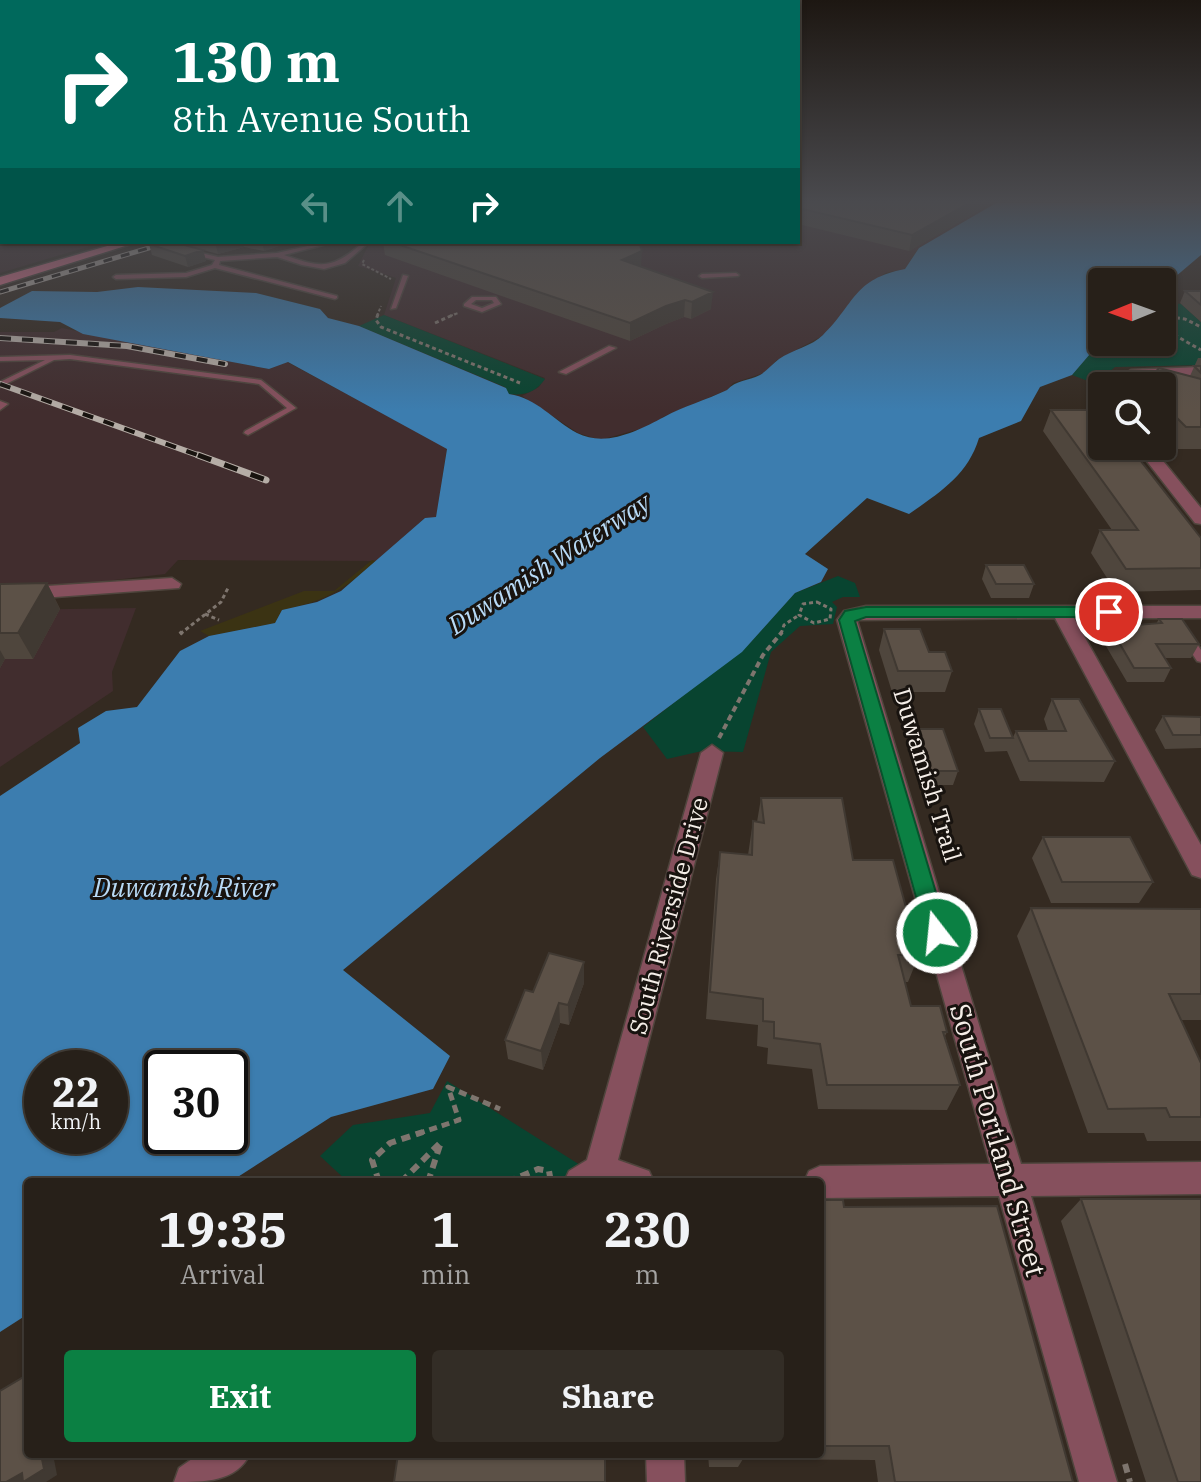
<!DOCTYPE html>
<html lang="en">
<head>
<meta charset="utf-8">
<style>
	:root { --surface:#272019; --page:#332d26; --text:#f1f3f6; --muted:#a4a3a2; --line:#433e38; --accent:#0b8043 }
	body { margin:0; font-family:"IBM Plex Serif",serif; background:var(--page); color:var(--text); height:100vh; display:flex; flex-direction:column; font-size:30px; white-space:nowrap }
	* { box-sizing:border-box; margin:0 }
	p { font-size:26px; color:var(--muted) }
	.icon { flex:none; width:44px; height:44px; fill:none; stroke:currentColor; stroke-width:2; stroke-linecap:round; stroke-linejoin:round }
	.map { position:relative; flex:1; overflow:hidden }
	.sheet { position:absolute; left:24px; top:1178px; width:800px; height:280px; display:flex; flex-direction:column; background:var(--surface); border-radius:8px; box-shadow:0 2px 6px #0004,0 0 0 2px var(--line) }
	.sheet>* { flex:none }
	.top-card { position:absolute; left:0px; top:0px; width:800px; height:244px; box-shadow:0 2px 6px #0004,0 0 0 2px var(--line); background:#00695c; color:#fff; overflow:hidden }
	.needle { width:52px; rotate:269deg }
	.buttons { position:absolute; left:1088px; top:268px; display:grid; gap:16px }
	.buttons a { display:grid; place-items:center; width:88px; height:88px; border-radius:8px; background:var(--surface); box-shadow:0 2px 6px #0004,0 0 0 2px var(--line); font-size:40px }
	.speed { position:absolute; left:24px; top:1050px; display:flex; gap:16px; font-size:40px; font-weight:700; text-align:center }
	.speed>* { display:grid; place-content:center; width:104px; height:104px; border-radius:50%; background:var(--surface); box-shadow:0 2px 6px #0004,0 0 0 2px var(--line); line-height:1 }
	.speed small { font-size:20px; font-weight:400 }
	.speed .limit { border:4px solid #111; border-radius:12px; background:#fff; color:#111 }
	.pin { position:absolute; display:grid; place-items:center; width:68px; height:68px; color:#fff; margin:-34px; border:4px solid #fff; border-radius:50%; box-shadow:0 2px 8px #0007 }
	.me { position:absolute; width:88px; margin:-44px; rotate:344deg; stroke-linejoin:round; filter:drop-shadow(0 0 6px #0008) }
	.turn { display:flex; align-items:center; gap:28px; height:168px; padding:0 40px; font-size:36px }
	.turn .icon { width:104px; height:104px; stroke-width:2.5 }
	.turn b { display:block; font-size:56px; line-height:68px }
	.lanes { display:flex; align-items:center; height:76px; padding:0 40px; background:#0003; justify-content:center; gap:40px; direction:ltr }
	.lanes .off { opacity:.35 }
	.eta { display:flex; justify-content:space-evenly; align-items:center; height:136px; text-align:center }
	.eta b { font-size:48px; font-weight:700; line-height:56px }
	.cta { display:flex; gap:16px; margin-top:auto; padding:16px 40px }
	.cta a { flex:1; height:92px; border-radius:8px; background:var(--accent); color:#fff; font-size:32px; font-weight:700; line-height:92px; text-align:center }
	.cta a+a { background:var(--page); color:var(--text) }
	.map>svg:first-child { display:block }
	.industrial { fill:#412d2e }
	.green { fill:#084430 }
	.sand { fill:#3b3313 }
	.water { fill:#3c7daf; fill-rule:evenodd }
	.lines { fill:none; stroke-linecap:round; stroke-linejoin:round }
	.service-casing { stroke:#4f453d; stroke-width:3 }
	.minor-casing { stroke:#4f453d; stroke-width:3 }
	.primary-casing { stroke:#4f453d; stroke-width:3 }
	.path-far4 { stroke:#7e756e; stroke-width:2; stroke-dasharray:3 2; stroke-linecap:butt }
	.path-far3 { stroke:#7e756e; stroke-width:3; stroke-dasharray:4 3; stroke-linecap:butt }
	.path-far2 { stroke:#7e756e; stroke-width:4; stroke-dasharray:6 4; stroke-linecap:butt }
	.path-far1 { stroke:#7e756e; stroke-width:5; stroke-dasharray:8 5; stroke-linecap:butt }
	.path { stroke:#7e756e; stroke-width:6; stroke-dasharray:9 6; stroke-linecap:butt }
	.service { fill:#86505d; fill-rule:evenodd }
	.minor { fill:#86505d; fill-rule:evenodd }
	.primary { fill:#dd718d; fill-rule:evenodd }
	.rail-far2-casing { stroke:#b5ada6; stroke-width:5 }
	.rail-far1-casing { stroke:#b5ada6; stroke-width:6 }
	.rail-casing { stroke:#b5ada6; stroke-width:7 }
	.rail-far2 { stroke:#18130f; stroke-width:3; stroke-dasharray:9; stroke-linecap:butt }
	.rail-far1 { stroke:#18130f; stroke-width:4; stroke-dasharray:11; stroke-linecap:butt }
	.rail { stroke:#18130f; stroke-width:5; stroke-dasharray:14; stroke-linecap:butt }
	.wall { fill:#4f463d }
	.shaded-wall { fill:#403932 }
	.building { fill:#5c5147; stroke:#403932; stroke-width:2 }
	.route { fill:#0b8043; stroke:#07532c; stroke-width:2 }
	.labels { text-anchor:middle; stroke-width:6; stroke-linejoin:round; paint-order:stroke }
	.street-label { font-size:24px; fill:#f5eee8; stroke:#18130f }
	.water-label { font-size:26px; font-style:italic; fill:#b8daf6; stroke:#18130f }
	.near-street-label { font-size:28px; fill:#f5eee8; stroke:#18130f }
</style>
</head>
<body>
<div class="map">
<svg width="1201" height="1482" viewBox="0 0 1201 1482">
	<rect width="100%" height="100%" fill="#342a21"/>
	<!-- industrial -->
	<path class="industrial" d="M0 203 2 242H104L0 273Z
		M798 203H996L919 248 905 269 885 273 824 335 777 360 764 373 733 383 727 390 663 417 654 425 600 440 578 433 522 396 539 387 545 378 384 315 396 278 358 266 370 242H798Z
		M62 328 269 369 287 362 447 448 436 518H425L376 561 178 560 165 574 47 588H0V332H54Z
		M136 608 112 672 113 691 0 767V610Z"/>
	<!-- green -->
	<path class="green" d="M1162 302 1181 304 1201 322V365L1115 367 1096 384 1072 375 1102 340 1162 342Z
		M384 315 545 379C536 392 525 396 509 394L505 387 359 326Z
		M838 576 855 583 860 597H843L832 602 837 607 833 624 800 626 771 652 743 752 702 751 667 759 643 727 749 644 795 593Z
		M447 1081 588 1170 569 1182H348L320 1156 353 1125 430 1113Z"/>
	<!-- sand -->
	<path class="sand" d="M372 560 376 561C343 590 326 601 282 610L275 623 209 636 200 631 304 591H334Z"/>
	<!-- water -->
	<path class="water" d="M996 203H1201V255L1162 288V282H1102V340L1072 375 1040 387 1021 421 979 438C968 475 939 493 909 514L867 498 805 554 828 569 821 582 795 593 742 652 600 758 343 970 450 1056 433 1089 331 1117 230 1182H28V1314L0 1332V796L80 743 78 728 106 711 137 707 180 651 209 636 275 623 282 610 317 602 341 591 425 518 436 517 447 449 288 362 269 369 83 334 60 322 0 318V308L32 291 97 292 138 287 256 293 320 309 328 318 359 326 506 388 509 394C537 398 553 420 577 433 606 448 639 430 664 417 684 406 706 400 727 390 736 380 748 381 760 375 767 371 772 364 779 359 792 350 812 346 823 335 855 304 853 279 905 269L919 248ZM42 1068H110V1136H42ZM162 1068H230V1136H162Z"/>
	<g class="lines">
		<defs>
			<path id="service" d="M2 229V233L0 234V230Z
				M325 242H335L284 255C321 268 333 270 363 242L368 243 345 263 324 269 302 265 277 257 220 261 219 265 337 296V298L335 299 215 268 186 277 116 279 113 277 116 275 186 273 212 265 215 260 190 254 192 251 218 257 277 253Z
				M736 273 739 275 738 276 702 278 699 276 702 274Z
				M403 275 408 276 396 308 391 309Z
				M472 297H496L501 304 482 312 464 306V304ZM476 300H492L494 303 482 308 471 304Z
				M609 346 616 348 566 374 559 372Z
				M70 355 261 380 296 408 248 435 244 433 245 431 287 408 259 384 70 359 54 360 0 387V382L45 360 0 361V357Z
				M0 401 8 404 0 410Z
				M1170 609 1174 610 1201 650V662L1197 661 1165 612Z"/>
			<path id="minor" d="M1201 367V375L1134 378 1123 386H1107L1131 370Z
				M1135 446H1151L1201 508V524L1195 523Z
				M172 578 181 584 179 588 0 601V589Z
				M866 606H1201V618H1074L1201 845V878L1192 875 1055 618 857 620 1021 1164 1201 1162V1194L1031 1196 1117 1482H1079L999 1196 820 1198V1182H804L809 1171 820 1166 990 1164 837 620 844 611Z
				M712 745 723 753 618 1160 649 1171 654 1182H564L569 1171 587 1160 701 753Z
				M199 1454H250C236 1482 205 1482 174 1482L179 1468Z
				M646 1454H684L685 1482H647Z"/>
			<path id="primary" d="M121 242H138L0 285V277Z"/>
		</defs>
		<!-- service casing -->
		<use href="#service" class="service-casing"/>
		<!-- minor casing -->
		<use href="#minor" class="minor-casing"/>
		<!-- primary casing -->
		<use href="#primary" class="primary-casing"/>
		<!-- path-far4 -->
		<path class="path-far4" d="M364 260 362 264 391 279
			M377 316 381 306
			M450 316 458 313"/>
		<!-- path-far3 -->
		<path class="path-far3" d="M378 314 376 320 381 327 520 383
			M1162 316 1185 319 1201 327
			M435 323 455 314
			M1162 328 1201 350
			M817 602 831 609 830 619 814 623 799 615 803 604Z
			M205 614 219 620
			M180 634 221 602 228 588
			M781 634 784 625 799 615"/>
		<!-- path-far2 -->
		<path class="path-far2" d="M180 634 182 632
			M719 738 763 655 782 632"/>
		<!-- path-far1 -->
		<path class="path-far1" d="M417 1134 459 1120 448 1087 500 1109"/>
		<!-- path -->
		<path class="path" d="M379 1182 372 1160 390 1143 423 1132
			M401 1182 441 1142 428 1182
			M507 1182 538 1169 549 1171 551 1182
			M1125 1464 1130 1482"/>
		<!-- service -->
		<use href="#service" class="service"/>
		<!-- minor -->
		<use href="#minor" class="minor"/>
		<!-- primary -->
		<use href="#primary" class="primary"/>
		<defs>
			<path id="rail-far2" d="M0 292 169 242"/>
			<path id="rail-far1" d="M0 338 127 346 225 364
				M0 384 203 457"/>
			<path id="rail" d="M198 455 266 480"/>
		</defs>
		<!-- rail-far2 casing -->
		<use href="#rail-far2" class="rail-far2-casing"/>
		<!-- rail-far1 casing -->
		<use href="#rail-far1" class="rail-far1-casing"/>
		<!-- rail casing -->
		<use href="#rail" class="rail-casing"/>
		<!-- rail-far2 -->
		<use href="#rail-far2" class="rail-far2"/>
		<!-- rail-far1 -->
		<use href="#rail-far1" class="rail-far1"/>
		<!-- rail -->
		<use href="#rail" class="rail"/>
	</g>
	<!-- wall -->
	<path class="wall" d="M798 203H992L909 251 798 224Z
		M182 242H291L264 251 244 247 218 254 203 250 206 261 188 267 152 255 149 244 183 245Z
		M383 242H639L641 266 711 309 691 319 684 317 666 324 630 341 385 255Z
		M1185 291H1201V322L1180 303Z
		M1198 358H1201V449H1176L1166 437 1167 411 1162 410V386L1190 376Z
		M1051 410 1201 538V590L1116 592 1091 553 1100 530H1112L1043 431Z
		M986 565 1034 584 1029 598H991L982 579Z
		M47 583 60 609 33 659H5L0 668V584Z
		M1159 619 1199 644 1191 658H1165L1171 668 1164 682H1127L1103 641 1110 627 1156 624Z
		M884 629 929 652 952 671 945 692H892L879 650Z
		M1052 699 1115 761 1104 782 1020 781 1007 751 985 752 974 724 979 709 1013 737 1016 731H1048L1044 719Z
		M1163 716 1201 717V748L1165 749 1155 730Z
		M913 729 958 771 953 785H921L908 743Z
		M761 798 853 860 919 955 908 982H905L911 1006 947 1032 945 1036 960 1085 947 1110 818 1109 812 1069 767 1064 768 1048 757 1046 758 1025 706 1019 716 879 720 852 748 855 753 821 757 822Z
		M1043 837 1153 882 1139 903H1051L1032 858Z
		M1031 908 1201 909V1020H1181L1201 1117V1141H1147L1144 1133H1088L1017 936Z
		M584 983 569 1025 560 1023 543 1070 508 1059 505 1040 533 992Z
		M1081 1199 1201 1482H1146L1061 1221Z
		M820 1200 844 1207 1073 1482H878L875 1460 743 1459 738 1467H709L708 1454H820Z"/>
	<!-- shaded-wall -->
	<path class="shaded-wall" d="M969 203H992L909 251 912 235Z
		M215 242H243L244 247 218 254Z
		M262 242H291L264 251Z
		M203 250 206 261 188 267 185 256Z
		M642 251 641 267 622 260Z
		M713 292 711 309 691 319 692 302Z
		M685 300 684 317 666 324 630 341V323L666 306Z
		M47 583 60 609 33 659 18 633Z
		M0 650 5 659 0 668Z
		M584 962V983L569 1025 568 1005Z
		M559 1003 560 1023 543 1070 541 1051Z
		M41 1454H53L57 1475 46 1482H6L22 1473Z"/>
	<!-- building -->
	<path class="building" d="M798 203H969L912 235 798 208Z
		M155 242H173L203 250 185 256 149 244Z
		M391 242H639L642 251 622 260 713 292 692 302 685 300 666 306 630 323Z
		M1185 291H1201V305Z
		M1194 366H1201V373Z
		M1159 368 1201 379V427H1186L1175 416 1176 390 1162 388V386H1143Z
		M1051 410H1100L1102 412V446H1129L1201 538V568L1126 569 1100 530H1138Z
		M986 565H1024L1034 584H996Z
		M47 583 18 633H0V584Z
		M1159 619H1182L1199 644H1156L1171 668H1134L1110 627 1162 623Z
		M884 629H920L929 652H945L952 671H898Z
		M1052 699H1079L1115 761H1029L1016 731H1066Z
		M979 709H1001L1013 738H990Z
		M1163 716 1201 717V735H1173Z
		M913 729H943L958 771H926Z
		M761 798H842L853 860H893L919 955H898L911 1006H940L947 1032H943L960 1085H827L820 1044 774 1038V1022L763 1021V999L710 992 720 852 752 855 753 821 764 823Z
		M1043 837H1130L1153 882H1062Z
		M1031 908 1201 909V994H1169L1201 1063V1117H1170L1166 1108 1108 1109Z
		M549 953 584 962 568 1005 559 1003 541 1051 505 1040 525 990 533 992Z
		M1081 1199H1201V1482H1178Z
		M820 1200H843L844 1207 997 1206 1073 1482H895L889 1446H820Z
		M27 1375 28 1383V1454H41L44 1469 23 1482 22 1473 6 1482H0V1391Z
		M398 1454H605V1482H394Z"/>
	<!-- sky -->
	<linearGradient id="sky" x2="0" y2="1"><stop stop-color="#1d1712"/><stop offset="0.49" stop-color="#4a4a4e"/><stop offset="1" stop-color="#4a4a4e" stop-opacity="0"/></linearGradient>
	<rect width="1201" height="411" fill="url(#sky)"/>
	<!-- route -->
	<path class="route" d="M866 607H1109L1117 612 1109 617H866L855 621 948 933 944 940H929L926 933 839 620 845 611Z"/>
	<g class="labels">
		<!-- street labels -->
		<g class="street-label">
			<text transform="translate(927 775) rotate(73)" y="8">Duwamish Trail</text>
			<text transform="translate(669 916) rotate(-75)" y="8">South Riverside Drive</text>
		</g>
		<!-- water labels -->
		<g class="water-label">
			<text transform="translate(549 564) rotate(-33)" y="9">Duwamish Waterway</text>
			<text x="184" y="897">Duwamish River</text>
		</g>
		<!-- near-street labels -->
		<g class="near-street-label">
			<text transform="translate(998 1140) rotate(74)" y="10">South Portland Street</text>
		</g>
	</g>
</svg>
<div class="buttons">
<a><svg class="needle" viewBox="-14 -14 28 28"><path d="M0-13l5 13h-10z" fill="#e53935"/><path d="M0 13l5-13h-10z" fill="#a4a3a2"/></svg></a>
<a><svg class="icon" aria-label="search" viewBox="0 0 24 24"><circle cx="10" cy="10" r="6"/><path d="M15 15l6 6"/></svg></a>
</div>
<div class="speed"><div>22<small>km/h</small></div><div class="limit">30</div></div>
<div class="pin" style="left:1109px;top:612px;background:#d93025"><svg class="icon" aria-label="arrive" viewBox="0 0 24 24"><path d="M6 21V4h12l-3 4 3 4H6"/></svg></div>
<svg class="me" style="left:937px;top:933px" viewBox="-20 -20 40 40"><circle r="17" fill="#0b8043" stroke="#fff" stroke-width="3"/><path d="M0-11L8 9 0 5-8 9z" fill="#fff"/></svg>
<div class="top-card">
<div class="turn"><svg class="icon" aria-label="right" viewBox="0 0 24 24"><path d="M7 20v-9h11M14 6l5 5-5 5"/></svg><div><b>130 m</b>8th Avenue South</div></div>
<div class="lanes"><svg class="icon off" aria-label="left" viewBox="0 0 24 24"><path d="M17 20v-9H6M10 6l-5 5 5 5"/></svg><svg class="icon off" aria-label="ahead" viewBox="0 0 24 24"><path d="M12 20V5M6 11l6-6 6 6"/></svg><svg class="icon" aria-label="right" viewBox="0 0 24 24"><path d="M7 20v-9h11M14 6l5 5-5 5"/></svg></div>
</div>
<section class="sheet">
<div class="eta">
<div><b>19:35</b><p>Arrival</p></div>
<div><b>1</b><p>min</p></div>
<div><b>230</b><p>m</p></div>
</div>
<div class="cta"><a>Exit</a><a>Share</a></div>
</section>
</div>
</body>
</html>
